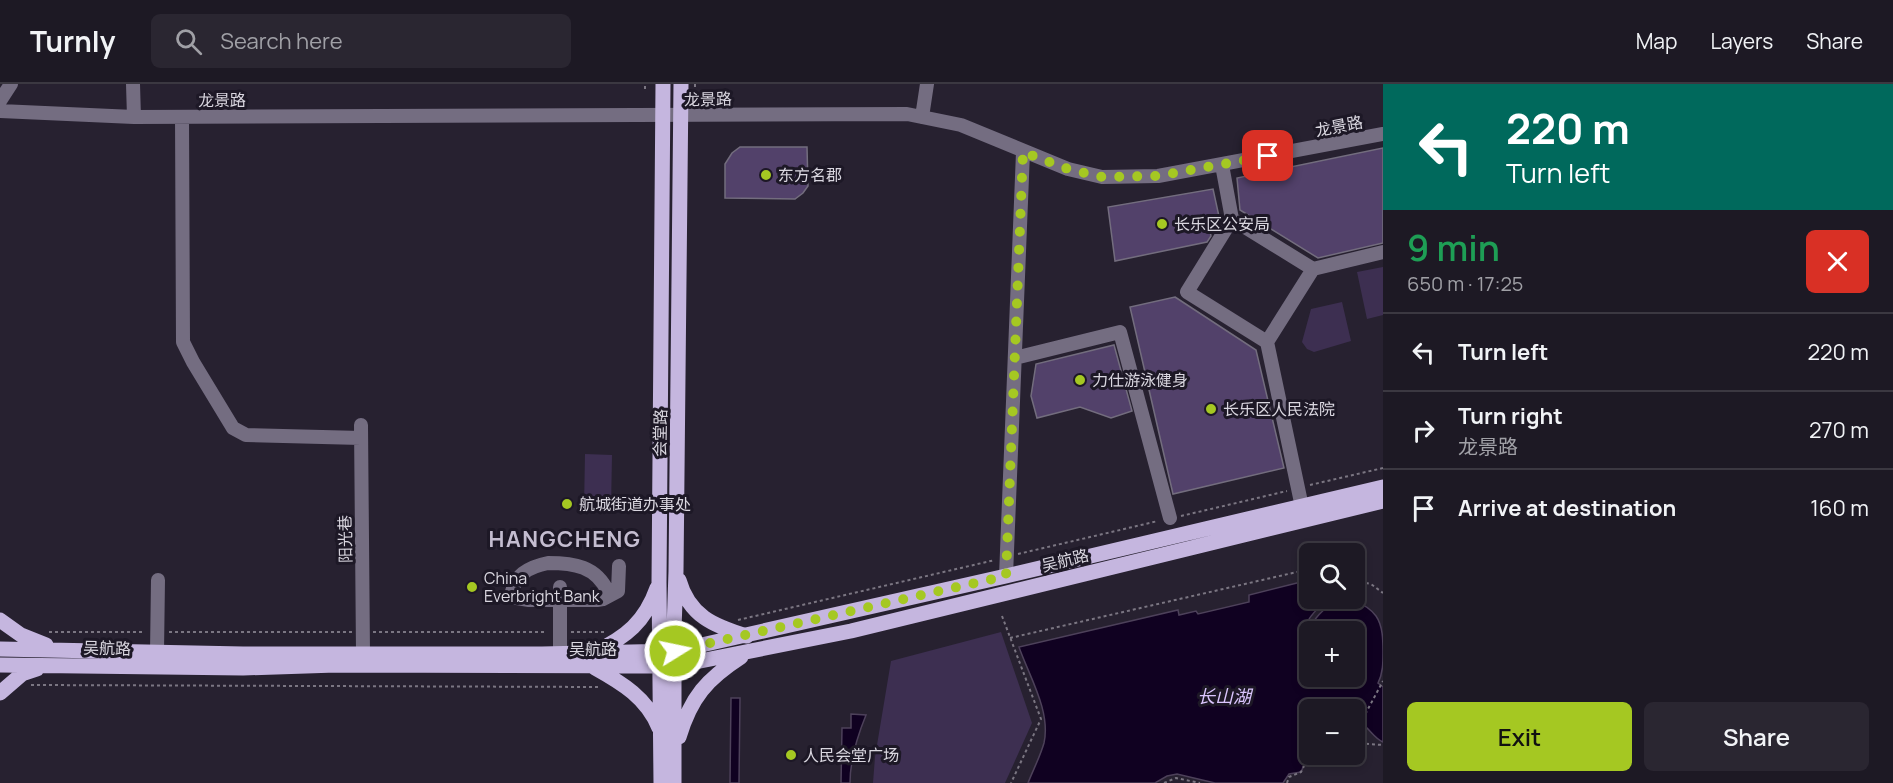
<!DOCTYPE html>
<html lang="en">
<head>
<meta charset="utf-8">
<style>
	:root { --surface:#1d1924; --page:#2a2631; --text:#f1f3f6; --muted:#a0a0a6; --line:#3b3841; --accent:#a5c822 }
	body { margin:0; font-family:Manrope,"Noto Sans SC",sans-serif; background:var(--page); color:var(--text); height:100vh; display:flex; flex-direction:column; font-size:22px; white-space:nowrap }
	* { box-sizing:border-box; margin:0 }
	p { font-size:20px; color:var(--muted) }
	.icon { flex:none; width:33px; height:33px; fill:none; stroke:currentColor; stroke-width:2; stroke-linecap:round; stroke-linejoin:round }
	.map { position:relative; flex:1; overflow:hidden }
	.sheet { display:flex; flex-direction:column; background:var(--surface); width:510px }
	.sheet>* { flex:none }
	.guide { background:#00695c; color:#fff; overflow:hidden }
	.controls { position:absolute; left:1299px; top:459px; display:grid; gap:12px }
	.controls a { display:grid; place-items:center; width:66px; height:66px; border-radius:9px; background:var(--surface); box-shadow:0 3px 9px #0003,0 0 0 2px var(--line); font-size:30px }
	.pin { position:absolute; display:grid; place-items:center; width:51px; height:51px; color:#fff; margin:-26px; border-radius:12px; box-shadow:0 3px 9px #0006 }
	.me { position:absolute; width:66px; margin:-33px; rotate:80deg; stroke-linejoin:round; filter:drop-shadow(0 0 4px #0008) }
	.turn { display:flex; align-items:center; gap:21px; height:126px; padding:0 24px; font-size:27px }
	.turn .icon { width:78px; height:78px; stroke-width:2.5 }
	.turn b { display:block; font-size:42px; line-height:51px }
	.round { display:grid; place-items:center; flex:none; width:63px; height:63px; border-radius:9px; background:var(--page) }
	.overview { display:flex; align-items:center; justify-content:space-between; height:102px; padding:0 24px }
	h1 { font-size:36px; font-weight:600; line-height:45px; color:#1e9e55 }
	.primary-button { display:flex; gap:12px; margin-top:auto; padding:12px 24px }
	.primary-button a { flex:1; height:69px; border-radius:9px; background:var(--accent); color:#111; font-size:24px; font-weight:600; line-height:69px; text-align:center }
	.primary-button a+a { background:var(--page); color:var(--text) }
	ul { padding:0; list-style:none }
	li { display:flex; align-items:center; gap:18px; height:78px; padding:0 24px; border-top:2px solid var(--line) }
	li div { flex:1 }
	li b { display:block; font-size:22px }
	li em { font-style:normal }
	header { display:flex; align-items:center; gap:36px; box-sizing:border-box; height:84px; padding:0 30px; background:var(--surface); border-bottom:2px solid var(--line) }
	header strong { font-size:28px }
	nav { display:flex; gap:33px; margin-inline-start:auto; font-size:21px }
	.search { width:420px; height:54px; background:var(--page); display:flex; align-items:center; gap:15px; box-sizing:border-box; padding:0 21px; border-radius:9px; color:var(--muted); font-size:22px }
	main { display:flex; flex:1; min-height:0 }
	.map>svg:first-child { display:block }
	.green { fill:#3d2f51 }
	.water { fill:#100121; stroke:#4d415a; stroke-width:1.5 }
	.building { fill:#52416a; stroke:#736d7e; stroke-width:1.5 }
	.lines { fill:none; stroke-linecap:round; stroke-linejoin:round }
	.path { stroke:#7b7682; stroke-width:2; stroke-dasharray:3 3; stroke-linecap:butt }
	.minor { stroke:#746d81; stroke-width:14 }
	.major { stroke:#c5b6df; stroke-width:15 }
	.route { stroke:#a5c822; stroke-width:10; stroke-dasharray:0 18 }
	.poi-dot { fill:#a5c822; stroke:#1d1826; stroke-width:2 }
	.labels { text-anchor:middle; stroke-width:6; stroke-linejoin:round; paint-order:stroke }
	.street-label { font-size:16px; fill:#dad7e0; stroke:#1d1826 }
	.poi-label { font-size:16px; fill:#dad7e0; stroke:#1d1826; text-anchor:start }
	.water-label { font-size:18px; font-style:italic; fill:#dac5fd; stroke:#1d1826 }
	.district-label { font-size:22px; font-weight:bold; letter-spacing:1.5px; fill:#c4bdd0; stroke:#1d1826 }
</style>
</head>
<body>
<header>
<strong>Turnly</strong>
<div class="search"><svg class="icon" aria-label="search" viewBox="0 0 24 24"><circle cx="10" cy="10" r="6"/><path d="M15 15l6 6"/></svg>Search here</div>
<nav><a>Map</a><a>Layers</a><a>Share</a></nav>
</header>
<main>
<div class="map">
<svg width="1383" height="699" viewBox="0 0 1383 699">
	<rect width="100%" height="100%" fill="#272130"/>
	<!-- green -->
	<path class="green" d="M1383 183V231L1367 235 1357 188Z
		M1342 218 1351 257 1314 268 1307 265 1302 258 1311 225Z
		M585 370 612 371 611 424 584 423Z
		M1001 548 1032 639 1005 699H873L875 673 891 577Z"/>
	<!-- water -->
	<path class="water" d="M1309 496 1310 514 1324 515 1325 518C1311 530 1300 542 1304 562L1309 568 1310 592H1354V548L1326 547 1320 544 1318 547 1310 548 1308 550C1317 519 1354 504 1376 532 1383 542 1383 557 1383 568 1383 579 1383 589 1378 599L1383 603V658C1372 653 1369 642 1357 637L1355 641 1354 626H1310L1309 670 1301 688 1289 690 1283 699H1215L1177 690 1167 692 1155 699H1028C1033 686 1040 673 1044 659 1051 627 1029 592 1019 563L1178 526 1179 531 1196 527 1198 530 1249 518V511Z
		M731 614H740L739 699H730Z
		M851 630 866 631C857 653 850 675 850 699H841L842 644H851Z"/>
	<!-- building -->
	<path class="building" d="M740 63H807L808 102 803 109 795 115 725 114V80L732 69Z
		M1383 64V159L1318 174 1240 126 1237 94Z
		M1213 105 1220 137 1209 141 1211 152 1207 158 1115 177 1108 123Z
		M1175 213 1256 266 1284 384 1173 410 1130 223Z
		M1114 261 1132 327 1111 334 1080 323 1037 334 1031 312 1036 280Z"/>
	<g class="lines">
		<!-- path -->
		<path class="path" d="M695 0V6
			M645 5V0
			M1310 401 1383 384
			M1181 432 1287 407
			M1018 470 1158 437
			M1354 497 1371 500 1383 509
			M1002 532 1041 635 1011 699
			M738 536 995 476
			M49 548H145
			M169 548H352
			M373 548H547
			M571 548H604
			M1010 554 1310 485
			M31 601 601 603
			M1354 651 1383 597
			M1354 659 1383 661
			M1164 699 1176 694 1200 699
			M1287 699 1289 693 1301 688 1309 672 1315 670"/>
		<!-- minor -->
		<path class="minor" d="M133 0 134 33
			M0 17 11 0
			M0 27 134 33 907 30 961 41 1068 85 1102 93 1158 92 1383 50
			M182 33 183 258 193 278 233 344 246 351 361 354
			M922 33 927 0
			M1222 81 1232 135
			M1232 135 1313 185 1267 258 1187 208Z
			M1313 185 1383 168
			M1267 258 1302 423
			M1015 274 1120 248 1170 434
			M361 341 363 569
			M548 479C574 479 596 482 608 508L603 515 597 516H529L511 513C514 491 528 483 548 479Z
			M1006 492 1023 68
			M603 515 618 507 619 482
			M157 568 158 496
			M560 570V503"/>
		<!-- major -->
		<path class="major" d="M679 496C689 532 714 542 747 552
			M0 536 21 551 46 561
			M0 565 243 570H542L675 567 1006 492 1383 403
			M595 568C626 553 645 538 657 504
			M0 581 243 584 336 581 675 582 851 547 1383 417
			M595 584C622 599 647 614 659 644
			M0 609 22 590 37 585
			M679 653C691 613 707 595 741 573
			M661 699 659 498 663 0
			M674 699V546L676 487 681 0"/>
	</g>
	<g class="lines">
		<!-- route -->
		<path class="route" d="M675 567 1006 492 1023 68 1068 85 1102 93 1158 92 1268 72"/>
	</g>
	<!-- markers -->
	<g class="poi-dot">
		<circle cx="766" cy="91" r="6"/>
		<circle cx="1162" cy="140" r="6"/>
		<circle cx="1080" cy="296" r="6"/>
		<circle cx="1211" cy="325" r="6"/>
		<circle cx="567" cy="420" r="6"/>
		<circle cx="472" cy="503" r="6"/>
		<circle cx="791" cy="671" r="6"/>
	</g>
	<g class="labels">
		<!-- street labels -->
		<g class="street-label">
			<text transform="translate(708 15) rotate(-1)" y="6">龙景路</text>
			<text x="222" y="22">龙景路</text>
			<text transform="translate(1339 42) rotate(-11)" y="6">龙景路</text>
			<text transform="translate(660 349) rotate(-89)" y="6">会堂路</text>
			<text transform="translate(345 455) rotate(-91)" y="6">阳光巷</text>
			<text transform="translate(1065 476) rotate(-14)" y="6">吴航路</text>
			<text transform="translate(107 564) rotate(1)" y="6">吴航路</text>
			<text x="593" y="571">吴航路</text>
		</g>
		<!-- poi labels -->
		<g class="poi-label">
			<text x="778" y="97">东方名郡</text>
			<text x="1174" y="146">长乐区公安局</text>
			<text x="1092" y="302">力仕游泳健身</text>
			<text x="1223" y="331">长乐区人民法院</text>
			<text x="579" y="426">航城街道办事处</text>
			<text x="484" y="500">China<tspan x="484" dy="18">Everbright Bank</tspan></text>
			<text x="803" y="677">人民会堂广场</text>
		</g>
		<!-- water labels -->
		<g class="water-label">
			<text x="1224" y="619">长山湖</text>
		</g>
		<!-- district labels -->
		<g class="district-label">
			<text x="565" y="463">HANGCHENG</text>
		</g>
	</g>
</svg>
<div class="controls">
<a><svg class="icon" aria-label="search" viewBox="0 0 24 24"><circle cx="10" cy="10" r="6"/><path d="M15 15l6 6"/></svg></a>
<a>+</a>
<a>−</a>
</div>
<div class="pin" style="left:1268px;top:72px;background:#d93025"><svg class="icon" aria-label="arrive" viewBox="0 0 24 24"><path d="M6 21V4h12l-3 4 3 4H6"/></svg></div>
<svg class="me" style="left:675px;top:567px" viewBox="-20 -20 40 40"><circle r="17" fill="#a5c822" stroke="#fff" stroke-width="3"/><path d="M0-11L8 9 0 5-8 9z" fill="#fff"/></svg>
</div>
<section class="sheet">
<div class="guide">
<div class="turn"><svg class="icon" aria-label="left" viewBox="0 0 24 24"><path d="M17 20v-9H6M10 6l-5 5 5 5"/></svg><div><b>220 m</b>Turn left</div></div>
</div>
<div class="overview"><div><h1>9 min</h1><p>650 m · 17:25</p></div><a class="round" style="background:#d93025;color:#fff"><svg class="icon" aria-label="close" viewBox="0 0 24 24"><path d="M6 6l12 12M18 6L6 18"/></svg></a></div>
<ul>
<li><svg class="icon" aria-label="left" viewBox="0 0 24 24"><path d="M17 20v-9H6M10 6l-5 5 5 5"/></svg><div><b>Turn left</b></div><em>220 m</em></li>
<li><svg class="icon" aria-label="right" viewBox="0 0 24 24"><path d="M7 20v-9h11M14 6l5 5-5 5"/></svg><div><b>Turn right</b><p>龙景路</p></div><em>270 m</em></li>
<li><svg class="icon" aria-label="arrive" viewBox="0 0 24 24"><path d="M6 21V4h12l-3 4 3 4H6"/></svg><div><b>Arrive at destination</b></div><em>160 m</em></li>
</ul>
<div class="primary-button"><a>Exit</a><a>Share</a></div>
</section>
</main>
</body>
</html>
